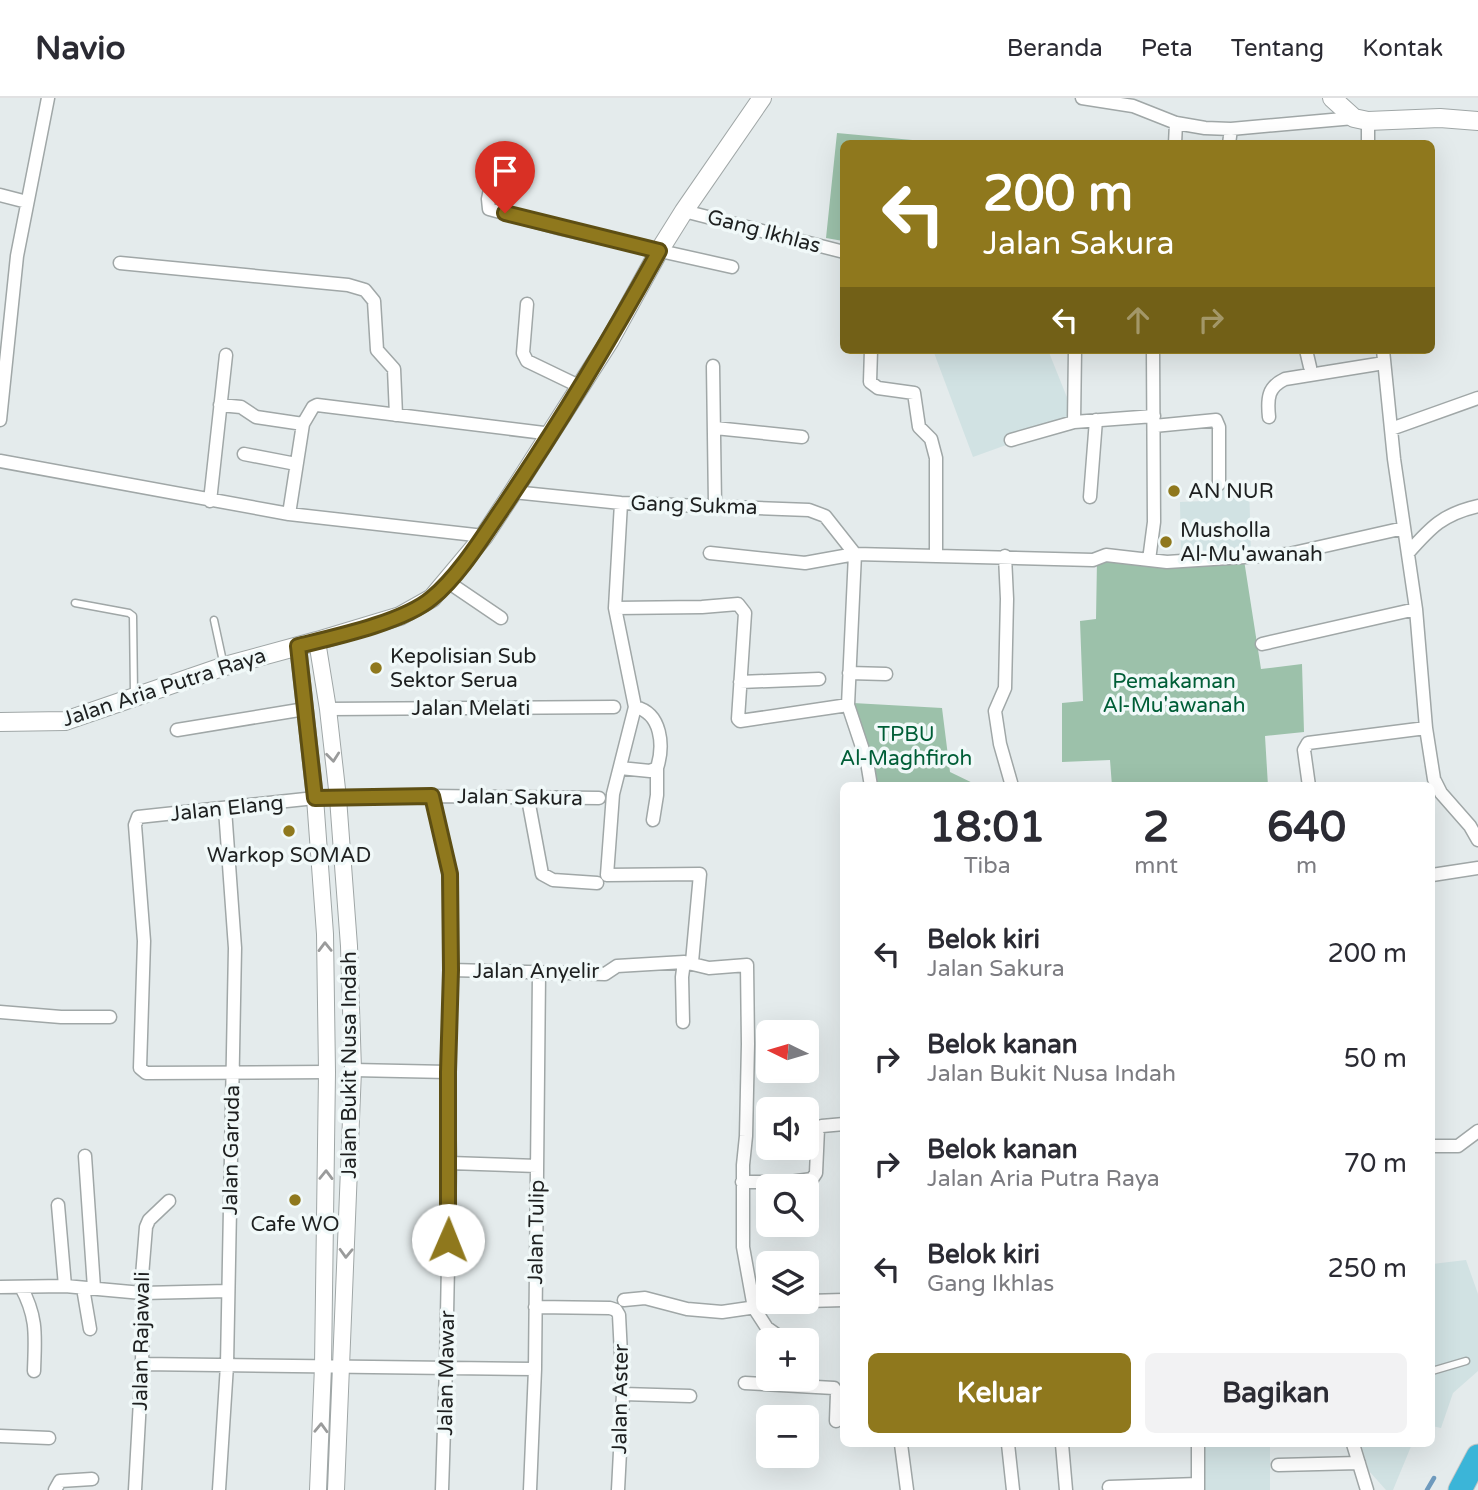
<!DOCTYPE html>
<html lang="id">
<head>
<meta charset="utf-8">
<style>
	:root { --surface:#fff; --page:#f2f2f3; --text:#2b2b33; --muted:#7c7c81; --line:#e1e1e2; --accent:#8f781d }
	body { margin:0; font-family:"Varela Round",sans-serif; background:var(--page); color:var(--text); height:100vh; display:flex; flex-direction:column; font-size:26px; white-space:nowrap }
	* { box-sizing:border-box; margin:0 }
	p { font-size:23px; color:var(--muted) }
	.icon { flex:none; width:38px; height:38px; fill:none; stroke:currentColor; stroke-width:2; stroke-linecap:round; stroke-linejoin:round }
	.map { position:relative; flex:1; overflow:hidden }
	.drawer { position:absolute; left:840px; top:684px; width:595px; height:665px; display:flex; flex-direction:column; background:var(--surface); border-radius:10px; box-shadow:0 7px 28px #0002 }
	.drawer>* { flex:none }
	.hud { position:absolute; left:840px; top:42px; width:595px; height:214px; border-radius:10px; box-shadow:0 7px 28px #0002; background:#8f781d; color:#fff; overflow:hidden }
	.needle { width:46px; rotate:275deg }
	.tools { position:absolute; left:756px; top:922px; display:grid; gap:14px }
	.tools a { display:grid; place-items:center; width:63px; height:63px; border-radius:10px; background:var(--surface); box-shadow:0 7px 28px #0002; font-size:35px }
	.pin { position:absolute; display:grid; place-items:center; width:60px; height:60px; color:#fff; margin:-72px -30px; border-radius:50% 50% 50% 0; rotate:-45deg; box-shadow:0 0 7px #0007 }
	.pin .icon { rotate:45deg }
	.me { position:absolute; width:77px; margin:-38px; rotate:1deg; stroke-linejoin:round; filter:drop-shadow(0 0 5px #0008) }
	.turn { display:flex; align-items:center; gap:24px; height:147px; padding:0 28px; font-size:32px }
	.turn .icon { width:91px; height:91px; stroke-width:2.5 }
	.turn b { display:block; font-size:49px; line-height:60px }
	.lanes { display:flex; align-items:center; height:66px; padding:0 28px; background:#0003; justify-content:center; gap:35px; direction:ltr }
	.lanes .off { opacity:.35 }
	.eta { display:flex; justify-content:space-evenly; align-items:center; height:119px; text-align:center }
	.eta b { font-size:42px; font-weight:700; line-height:49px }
	.cta { display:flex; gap:14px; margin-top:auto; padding:14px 28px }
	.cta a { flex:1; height:80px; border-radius:10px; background:var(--accent); color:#fff; font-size:28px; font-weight:700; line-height:80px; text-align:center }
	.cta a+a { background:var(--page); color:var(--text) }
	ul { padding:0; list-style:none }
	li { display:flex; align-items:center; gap:21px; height:105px; padding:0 28px }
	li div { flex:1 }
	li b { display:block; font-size:26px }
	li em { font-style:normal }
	header { display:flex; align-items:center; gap:42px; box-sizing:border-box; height:98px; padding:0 35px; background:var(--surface); border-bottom:2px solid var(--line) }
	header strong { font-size:33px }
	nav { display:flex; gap:38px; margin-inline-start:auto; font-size:24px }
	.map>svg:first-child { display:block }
	.built { fill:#d1e2e3 }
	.green { fill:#9cc1aa }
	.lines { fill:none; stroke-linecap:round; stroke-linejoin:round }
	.stream { stroke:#6e9abd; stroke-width:4.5 }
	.service-casing { stroke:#a0a7a7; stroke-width:9 }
	.minor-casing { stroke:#a0a7a7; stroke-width:15 }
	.tertiary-casing { stroke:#a0a7a7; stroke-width:18 }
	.secondary-casing { stroke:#a0a7a7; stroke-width:20 }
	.motorway-casing { stroke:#c4c5c5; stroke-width:25 }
	.service { stroke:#fff; stroke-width:6 }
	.minor { stroke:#fff; stroke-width:12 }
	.tertiary { stroke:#fff; stroke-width:16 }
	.secondary { stroke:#fff; stroke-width:18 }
	.motorway { stroke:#3bb5d8; stroke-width:23 }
	.oneway { stroke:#9a9b9b }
	.route-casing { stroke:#5d4e13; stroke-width:18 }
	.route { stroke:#8f781d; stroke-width:12 }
	.poi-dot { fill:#8f781d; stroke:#f1f9f9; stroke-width:2.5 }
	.labels { text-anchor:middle; stroke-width:7; stroke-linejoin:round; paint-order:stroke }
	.street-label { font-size:21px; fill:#1e2020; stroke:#f1f9f9 }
	.poi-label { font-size:21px; fill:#1e2020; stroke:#f1f9f9; text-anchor:start }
	.park-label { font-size:21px; fill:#005e37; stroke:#f1f9f9 }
</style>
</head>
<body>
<header>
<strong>Navio</strong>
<nav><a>Beranda</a><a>Peta</a><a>Tentang</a><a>Kontak</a></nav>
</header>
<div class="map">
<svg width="1478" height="1392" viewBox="0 0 1478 1392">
	<rect width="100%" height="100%" fill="#e4ebec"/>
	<!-- built -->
	<path class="built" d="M933 252H1048L1076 322 973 359Z
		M1249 385 1251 456 1181 459 1180 404 1203 403V386Z
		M1466 1162 1478 1196V1273L1453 1295 1441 1330 1432 1328V1166Z
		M1203 1346H1270V1392H1204Z
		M1361 1346H1412L1393 1392H1386L1369 1373Z"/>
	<!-- green -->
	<path class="green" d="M837 35 923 43V46H844L843 143 826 140Z
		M1097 462H1244L1261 571 1302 566 1304 634 1265 638 1268 688H1112L1110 662 1062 664V605L1083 603 1080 523 1096 521Z
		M853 605 942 610 950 674 979 688H875Z"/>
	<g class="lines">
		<!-- stream -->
		<path class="stream" d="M1427 1392 1434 1380"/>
		<defs>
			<path id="service" d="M75 505 129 515 133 518 134 596
				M214 522 224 568
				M1432 1273 1466 1263"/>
			<path id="minor" d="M1082 0 1133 8 1176 25 1205 30 1231 31 1354 20
				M1368 23V46
				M1175 46 1176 25
				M1229 46 1231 31
				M493 77 488 101 489 111 562 131 732 169
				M0 97 27 104
				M684 113 844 154
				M120 165 348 187 365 192 374 203 377 252 394 271 396 317
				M527 206 523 255 527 263 581 289
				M871 252 870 284 878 290 914 295 919 329 931 341 936 360V458
				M1306 252 1310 269
				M1383 252 1394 361 1416 511 1426 630 1434 681 1441 695 1470 728 1478 742
				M713 268 715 407
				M220 307 241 309 256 319 303 326
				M1269 319C1267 300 1268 289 1285 281L1384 265
				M0 322 17 158 48 0
				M1074 324 1154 318
				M1154 328 1216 322 1219 329V386
				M715 330 802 339
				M1391 331 1478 300
				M1011 342 1074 324 1075 252
				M244 356 296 366
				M0 363 289 416 484 438
				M513 394 621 405 809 412 825 418 855 456
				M1090 399 1096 322
				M210 403 226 257
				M621 405 615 510 635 609 613 696 607 777 700 776 692 864
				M289 416 303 326 313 309 317 307 552 336
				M710 455 805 465 855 456 1093 462 1106 457 1167 464 1289 456 1404 430
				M1408 455C1431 429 1443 416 1478 408
				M855 456 848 607 867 664 871 688
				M1005 458 1007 501 1005 590 995 613 1000 646 1012 688
				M1149 462 1154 424 1153 252
				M448 484 501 520
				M615 510 702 509 738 506 745 515 738 621 740 623 848 607
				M1262 546 1416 511
				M849 575 886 576
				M740 584 819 581
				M328 611 614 609
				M177 632 305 611
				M620 670 650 673 657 670C664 648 662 615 635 609
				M1309 688 1304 652 1308 645 1426 630
				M432 698 450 776 451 872 448 974 450 1065 446 1268 442 1392
				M528 701 542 776 553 782 597 785
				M653 722 657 697V670
				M1432 777 1478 770
				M451 872 605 876 617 868 684 864 709 870 747 867 748 946 746 1038 743 1067V1149L754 1210 767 1230 784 1242
				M0 914 61 919H110
				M683 924 682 879 684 864
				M353 972 448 974
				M327 974 146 975 140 970 144 843 135 727 138 719 315 700 432 698 599 700
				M1432 1048H1458L1478 1033
				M85 1058 94 1190
				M450 1065 537 1068
				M742 1084H790L812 1081 816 1075 818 1031 822 1028 844 1026
				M58 1107 65 1188
				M0 1189 65 1188 142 1195 228 1193
				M21 1189C38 1220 35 1239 34 1273
				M83 1190 90 1231
				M624 1202 645 1200 687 1211 722 1214 791 1204
				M807 1203 844 1202
				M535 1209 610 1210 616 1212 619 1217 623 1296 618 1392
				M142 1266 535 1271
				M745 1285 834 1290 837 1295 836 1323
				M623 1296 690 1298
				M0 1338 49 1340
				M901 1346 907 1392
				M1008 1346 1013 1392
				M1062 1346 1066 1392
				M1198 1346V1391
				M1353 1346 1367 1392
				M1278 1367 1359 1365
				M1109 1389 1198 1386
				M55 1392 60 1383 92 1381
				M135 1392 142 1266 143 1202 142 1178 146 1129 149 1122 169 1103
				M219 1392 227 1267 235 850 225 711
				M530 1392 535 1271 539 876"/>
			<path id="tertiary" d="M317 543 328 611 338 700 349 848 353 972 336 1392
				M298 548 315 700 325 836 327 974 323 1268 318 1392"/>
			<path id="secondary" d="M1332 0 1354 20 1368 23 1440 20 1478 23
				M0 624 65 623 225 568 317 543 400 518 432 500 484 438 513 394 610 242 659 153 684 113 762 0"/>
			<path id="motorway" d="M1460 1392 1478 1358"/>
		</defs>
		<!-- service casing -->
		<use href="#service" class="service-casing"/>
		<!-- minor casing -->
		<use href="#minor" class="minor-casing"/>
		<!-- tertiary casing -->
		<use href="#tertiary" class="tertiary-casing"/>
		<!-- secondary casing -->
		<use href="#secondary" class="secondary-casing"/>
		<!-- motorway casing -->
		<use href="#motorway" class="motorway-casing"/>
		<!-- service -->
		<use href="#service" class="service"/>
		<!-- minor -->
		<use href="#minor" class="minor"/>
		<!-- tertiary -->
		<use href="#tertiary" class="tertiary"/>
		<!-- secondary -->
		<use href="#secondary" class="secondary"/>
		<!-- motorway -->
		<use href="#motorway" class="motorway"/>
	</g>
	<!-- one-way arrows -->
	<defs><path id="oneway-chevron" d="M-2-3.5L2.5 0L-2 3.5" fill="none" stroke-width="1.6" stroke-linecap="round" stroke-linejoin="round" transform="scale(1.75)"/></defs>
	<g class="oneway">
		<use href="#oneway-chevron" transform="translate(333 659) rotate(84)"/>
		<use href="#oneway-chevron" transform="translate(325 849) rotate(-91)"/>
		<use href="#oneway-chevron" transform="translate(326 1077) rotate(-89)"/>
		<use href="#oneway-chevron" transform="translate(346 1155) rotate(92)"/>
		<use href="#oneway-chevron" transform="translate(321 1330) rotate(-88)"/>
	</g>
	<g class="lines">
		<defs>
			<path id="route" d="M448 1142V974L451 872 450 776 432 698 315 700 298 548C335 539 404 524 432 500 460 477 484 437 504 408 560 325 611 240 659 153L505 115"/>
		</defs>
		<!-- route casing -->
		<use href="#route" class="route-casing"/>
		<!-- route -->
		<use href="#route" class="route"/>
	</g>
	<!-- markers -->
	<g class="poi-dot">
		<circle cx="1174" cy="393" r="7"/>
		<circle cx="1166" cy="444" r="7"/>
		<circle cx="376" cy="570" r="7"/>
		<circle cx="289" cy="733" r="7"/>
		<circle cx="295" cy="1102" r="7"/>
	</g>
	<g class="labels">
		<!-- street labels -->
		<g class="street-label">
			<text transform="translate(764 133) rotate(15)" y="7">Gang Ikhlas</text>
			<text transform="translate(694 407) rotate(2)" y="7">Gang Sukma</text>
			<text transform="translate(164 589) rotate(-18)" y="7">Jalan Aria Putra Raya</text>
			<text x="471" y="617">Jalan Melati</text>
			<text transform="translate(520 699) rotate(1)" y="7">Jalan Sakura</text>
			<text transform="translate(227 710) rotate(-6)" y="7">Jalan Elang</text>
			<text x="536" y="880">Jalan Anyelir</text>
			<text transform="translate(349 967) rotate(-90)" y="7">Jalan Bukit Nusa Indah</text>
			<text transform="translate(231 1052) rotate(-89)" y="7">Jalan Garuda</text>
			<text transform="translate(536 1134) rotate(-89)" y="7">Jalan Tulip</text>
			<text transform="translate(141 1243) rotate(-89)" y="7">Jalan Rajawali</text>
			<text transform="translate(446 1275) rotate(-89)" y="7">Jalan Mawar</text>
			<text transform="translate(620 1301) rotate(-89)" y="7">Jalan Aster</text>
		</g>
		<!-- poi labels -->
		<g class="poi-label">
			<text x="1188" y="400">AN NUR</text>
			<text x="1180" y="439">Musholla<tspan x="1180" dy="24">Al-Mu'awanah</tspan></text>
			<text x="390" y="565">Kepolisian Sub<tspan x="390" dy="24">Sektor Serua</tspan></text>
			<text x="289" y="764" text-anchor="middle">Warkop SOMAD</text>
			<text x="295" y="1133" text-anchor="middle">Cafe WO</text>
		</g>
		<!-- park labels -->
		<g class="park-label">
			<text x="1174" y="590">Pemakaman<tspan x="1174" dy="24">Al-Mu'awanah</tspan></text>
			<text x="906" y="643">TPBU<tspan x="906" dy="24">Al-Maghfiroh</tspan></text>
		</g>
	</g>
</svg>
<div class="tools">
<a><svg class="needle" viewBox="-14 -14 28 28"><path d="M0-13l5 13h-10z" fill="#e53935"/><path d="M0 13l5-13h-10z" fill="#7c7c81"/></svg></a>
<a><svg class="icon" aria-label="sound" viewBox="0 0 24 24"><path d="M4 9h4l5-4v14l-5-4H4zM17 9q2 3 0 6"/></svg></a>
<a><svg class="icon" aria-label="search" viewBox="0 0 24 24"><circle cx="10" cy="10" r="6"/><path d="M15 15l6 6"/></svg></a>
<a><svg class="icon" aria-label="layers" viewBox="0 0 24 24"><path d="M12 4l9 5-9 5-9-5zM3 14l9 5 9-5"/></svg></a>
<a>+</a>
<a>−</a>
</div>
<div class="pin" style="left:505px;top:115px;background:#d93025"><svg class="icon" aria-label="arrive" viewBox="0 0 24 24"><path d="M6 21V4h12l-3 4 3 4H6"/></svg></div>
<svg class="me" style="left:448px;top:1142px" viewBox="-20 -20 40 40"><circle r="19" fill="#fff"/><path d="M0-13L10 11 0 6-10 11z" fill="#8f781d"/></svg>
<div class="hud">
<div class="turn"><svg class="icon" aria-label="left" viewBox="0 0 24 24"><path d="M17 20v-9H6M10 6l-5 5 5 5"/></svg><div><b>200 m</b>Jalan Sakura</div></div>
<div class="lanes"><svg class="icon" aria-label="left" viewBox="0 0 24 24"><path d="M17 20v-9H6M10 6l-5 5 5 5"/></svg><svg class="icon off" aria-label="ahead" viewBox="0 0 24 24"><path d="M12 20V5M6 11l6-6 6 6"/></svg><svg class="icon off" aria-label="right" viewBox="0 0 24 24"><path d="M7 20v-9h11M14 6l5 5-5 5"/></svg></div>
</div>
<section class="drawer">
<div class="eta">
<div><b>18:01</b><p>Tiba</p></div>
<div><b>2</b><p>mnt</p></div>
<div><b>640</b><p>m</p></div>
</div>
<ul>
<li><svg class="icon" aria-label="left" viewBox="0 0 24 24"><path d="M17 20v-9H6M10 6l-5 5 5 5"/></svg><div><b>Belok kiri</b><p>Jalan Sakura</p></div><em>200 m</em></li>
<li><svg class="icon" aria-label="right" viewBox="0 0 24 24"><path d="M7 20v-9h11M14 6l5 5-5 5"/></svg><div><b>Belok kanan</b><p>Jalan Bukit Nusa Indah</p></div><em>50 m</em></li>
<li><svg class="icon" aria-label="right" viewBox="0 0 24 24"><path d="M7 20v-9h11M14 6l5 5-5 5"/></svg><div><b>Belok kanan</b><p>Jalan Aria Putra Raya</p></div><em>70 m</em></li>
<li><svg class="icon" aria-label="left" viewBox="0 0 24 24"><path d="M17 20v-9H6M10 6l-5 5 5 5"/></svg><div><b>Belok kiri</b><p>Gang Ikhlas</p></div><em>250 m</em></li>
</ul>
<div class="cta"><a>Keluar</a><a>Bagikan</a></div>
</section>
</div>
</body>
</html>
